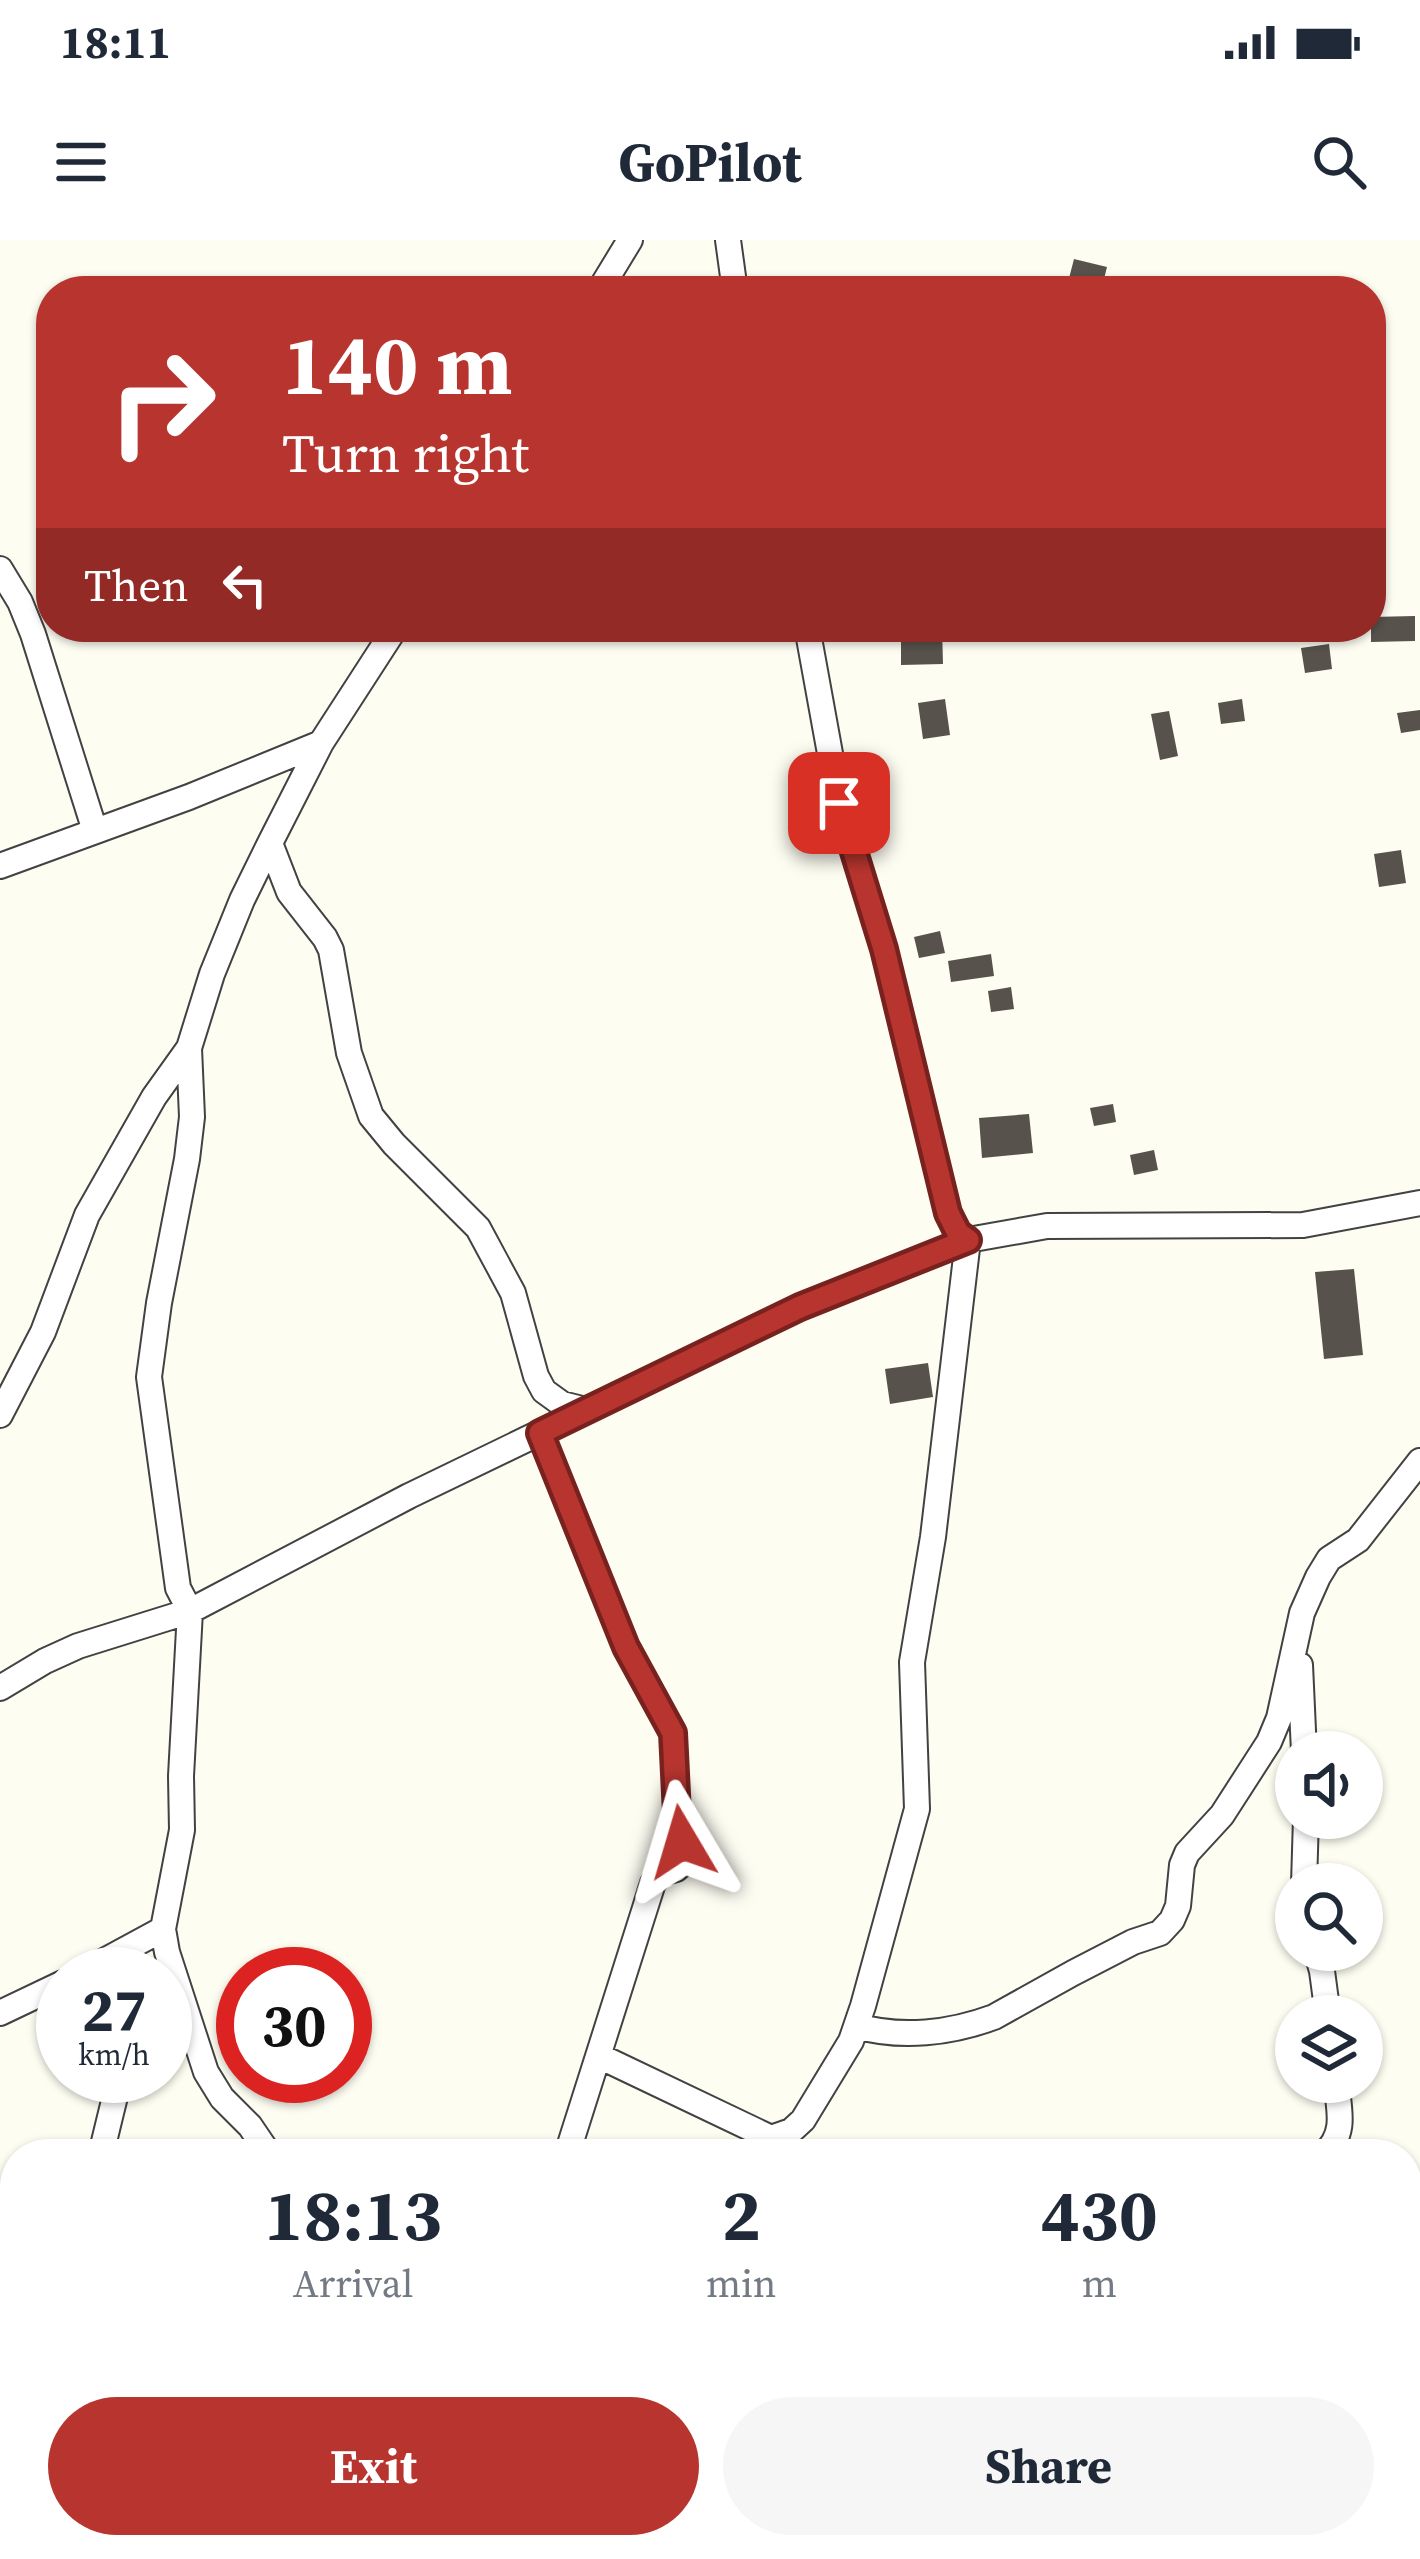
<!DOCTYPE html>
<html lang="en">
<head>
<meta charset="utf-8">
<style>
	:root { --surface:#fff; --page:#f6f6f7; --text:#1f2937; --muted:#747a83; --accent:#b8352f }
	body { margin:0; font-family:"Source Serif 4",serif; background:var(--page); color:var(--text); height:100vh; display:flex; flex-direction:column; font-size:45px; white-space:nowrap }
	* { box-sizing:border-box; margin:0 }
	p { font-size:39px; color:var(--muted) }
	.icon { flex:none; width:66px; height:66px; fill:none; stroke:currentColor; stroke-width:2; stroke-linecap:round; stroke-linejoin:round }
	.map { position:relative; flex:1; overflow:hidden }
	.drawer { position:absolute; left:0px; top:1899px; width:1422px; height:420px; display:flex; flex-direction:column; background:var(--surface); border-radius:48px 48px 0 0; box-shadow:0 3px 9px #0004 }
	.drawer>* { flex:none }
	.hud { position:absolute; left:36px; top:36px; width:1350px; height:366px; border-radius:48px; box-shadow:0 3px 9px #0004; background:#b8352f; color:#fff; overflow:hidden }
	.buttons { position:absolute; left:1275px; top:1491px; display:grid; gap:24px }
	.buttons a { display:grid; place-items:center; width:108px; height:108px; border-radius:50%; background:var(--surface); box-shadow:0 3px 9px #0004; font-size:60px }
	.speed { position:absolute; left:36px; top:1707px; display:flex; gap:24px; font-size:60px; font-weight:700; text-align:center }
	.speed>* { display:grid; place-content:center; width:156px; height:156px; border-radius:50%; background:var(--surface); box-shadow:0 3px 9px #0004; line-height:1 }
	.speed small { font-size:30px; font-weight:400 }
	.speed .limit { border:18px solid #d22; background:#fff; color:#111 }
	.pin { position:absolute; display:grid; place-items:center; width:102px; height:102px; color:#fff; margin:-51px; border-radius:24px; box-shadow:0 6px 18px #0006 }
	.me { position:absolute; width:132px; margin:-66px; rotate:353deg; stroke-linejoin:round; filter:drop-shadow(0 0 9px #0008) }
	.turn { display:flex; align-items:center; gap:42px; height:252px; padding:0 48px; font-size:54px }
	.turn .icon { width:156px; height:156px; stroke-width:2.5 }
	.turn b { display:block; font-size:84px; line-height:102px }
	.then { display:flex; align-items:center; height:114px; padding:0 48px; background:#0003; gap:24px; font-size:45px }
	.eta { display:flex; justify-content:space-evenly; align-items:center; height:204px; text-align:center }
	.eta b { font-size:72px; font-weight:700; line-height:84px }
	.cta { display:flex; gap:24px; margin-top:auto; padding:24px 48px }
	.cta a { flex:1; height:138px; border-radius:72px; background:var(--accent); color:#fff; font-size:48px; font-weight:700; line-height:138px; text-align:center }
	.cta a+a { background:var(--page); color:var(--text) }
	.status { display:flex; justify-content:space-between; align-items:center; height:84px; padding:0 60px; background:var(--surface); direction:ltr }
	.status svg { height:33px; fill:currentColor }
	header { display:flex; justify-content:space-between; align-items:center; height:156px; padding:0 48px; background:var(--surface); font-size:54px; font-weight:700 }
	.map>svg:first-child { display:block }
	.building { fill:#57524c }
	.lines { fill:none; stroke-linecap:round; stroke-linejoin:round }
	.minor-casing { stroke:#424242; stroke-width:28 }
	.minor { stroke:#fff; stroke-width:24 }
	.route-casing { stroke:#78221f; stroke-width:30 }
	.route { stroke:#b8352f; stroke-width:21 }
</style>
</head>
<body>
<div class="status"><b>18:11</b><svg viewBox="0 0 49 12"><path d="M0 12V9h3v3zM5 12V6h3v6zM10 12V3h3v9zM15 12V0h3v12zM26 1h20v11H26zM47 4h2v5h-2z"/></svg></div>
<header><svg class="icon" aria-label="menu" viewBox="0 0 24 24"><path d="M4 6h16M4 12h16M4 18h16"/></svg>GoPilot<svg class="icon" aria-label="search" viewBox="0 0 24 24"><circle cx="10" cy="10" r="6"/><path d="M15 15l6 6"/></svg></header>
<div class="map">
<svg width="1420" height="2319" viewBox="0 0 1420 2319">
	<rect width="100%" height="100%" fill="#fefdf2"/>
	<!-- building -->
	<path class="building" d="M1074 19 1107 27 1101 51H1085L1067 46Z
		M1415 376V401L1371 402V377Z
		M901 387H942L943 424 901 425Z
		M1329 404 1332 429 1305 433 1301 408Z
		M945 459 950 495 923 499 918 463Z
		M1242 459 1245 481 1221 484 1218 463Z
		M1420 470V490L1401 493 1397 473Z
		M1169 471 1178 516 1160 520 1151 474Z
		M1401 610 1406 643 1379 647 1374 614Z
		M940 691 945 713 919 718 914 697Z
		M991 714 994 736 951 742 948 721Z
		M1011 747 1014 769 991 772 988 751Z
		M1113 864 1116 882 1094 886 1090 868Z
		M1029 874 1033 913 982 918 979 878Z
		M1154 910 1158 930 1134 935 1130 915Z
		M1354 1029 1363 1115 1324 1119 1315 1032Z
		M928 1123 933 1157 890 1164 885 1129Z"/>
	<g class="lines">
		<defs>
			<path id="minor" d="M728 0 735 51
				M599 51 630 0
				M0 329 20 362 33 394 95 591
				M270 603 289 652 325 698 331 710 349 813 371 876 394 904 478 988 513 1053 536 1136 544 1151 562 1164 586 1170
				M0 626 189 557 321 503
				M189 808 192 877 187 919 159 1063 149 1137 178 1348 190 1371 181 1536 182 1590 163 1689 167 1712 206 1832 222 1858 250 1886 269 1914
				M0 1175 43 1092 87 975 154 857 189 808 212 734 242 660 270 603 321 503 396 387
				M540 1193 626 1407 673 1493 677 1575 683 1623 676 1629 662 1633 653 1643 567 1914
				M1300 1425 1304 1512
				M0 1448 45 1421 78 1406 190 1371 409 1256 800 1067 968 1000 1047 986 1303 985 1420 963
				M1304 1644 1306 1578
				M1316 1710 1322 1731 1328 1776
				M80 1734 163 1689
				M0 1773 63 1743
				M857 1786C901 1799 951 1793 994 1777L1073 1733 1133 1702 1160 1693 1172 1680 1178 1666 1182 1625 1187 1613 1222 1575 1269 1502 1279 1478 1302 1373 1318 1337 1329 1319 1358 1300 1420 1221
				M599 1816 771 1898 791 1891 803 1880 851 1801 863 1766 917 1569 912 1422 933 1297 968 1000 959 993 948 973 884 709 839 563 807 387
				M101 1914 120 1836
				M1324 1914C1347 1893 1339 1870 1336 1842
				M434 2304 440 2319
				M79 2319 81 2304
				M127 2319 149 2304"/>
		</defs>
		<!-- minor casing -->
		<use href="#minor" class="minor-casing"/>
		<!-- minor -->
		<use href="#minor" class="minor"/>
	</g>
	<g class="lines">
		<defs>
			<path id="route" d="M682 1602 677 1574 673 1493 626 1407 540 1193 800 1067 968 1000 958 993 948 973 884 709 839 563"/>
		</defs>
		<!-- route casing -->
		<use href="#route" class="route-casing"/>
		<!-- route -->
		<use href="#route" class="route"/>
	</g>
</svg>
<div class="buttons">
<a><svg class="icon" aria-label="sound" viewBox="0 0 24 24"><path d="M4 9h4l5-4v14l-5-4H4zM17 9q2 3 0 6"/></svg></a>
<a><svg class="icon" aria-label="search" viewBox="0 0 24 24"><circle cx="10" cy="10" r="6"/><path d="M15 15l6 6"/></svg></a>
<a><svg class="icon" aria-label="layers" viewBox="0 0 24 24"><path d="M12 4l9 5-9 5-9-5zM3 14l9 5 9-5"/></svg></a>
</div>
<div class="speed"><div>27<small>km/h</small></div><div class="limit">30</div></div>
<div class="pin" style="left:839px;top:563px;background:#d93025"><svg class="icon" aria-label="arrive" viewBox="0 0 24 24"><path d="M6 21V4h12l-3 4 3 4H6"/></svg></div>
<svg class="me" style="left:682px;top:1602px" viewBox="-20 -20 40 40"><path d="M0-17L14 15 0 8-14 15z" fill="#b8352f" stroke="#fff" stroke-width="4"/></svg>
<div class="hud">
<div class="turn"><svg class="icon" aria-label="right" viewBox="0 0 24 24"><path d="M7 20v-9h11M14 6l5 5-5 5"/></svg><div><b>140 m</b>Turn right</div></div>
<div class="then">Then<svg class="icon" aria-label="left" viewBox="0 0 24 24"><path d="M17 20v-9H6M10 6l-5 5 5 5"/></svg></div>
</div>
<section class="drawer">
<div class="eta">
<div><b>18:13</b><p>Arrival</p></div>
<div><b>2</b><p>min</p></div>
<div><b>430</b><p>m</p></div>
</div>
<div class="cta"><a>Exit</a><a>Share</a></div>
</section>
</div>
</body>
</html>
